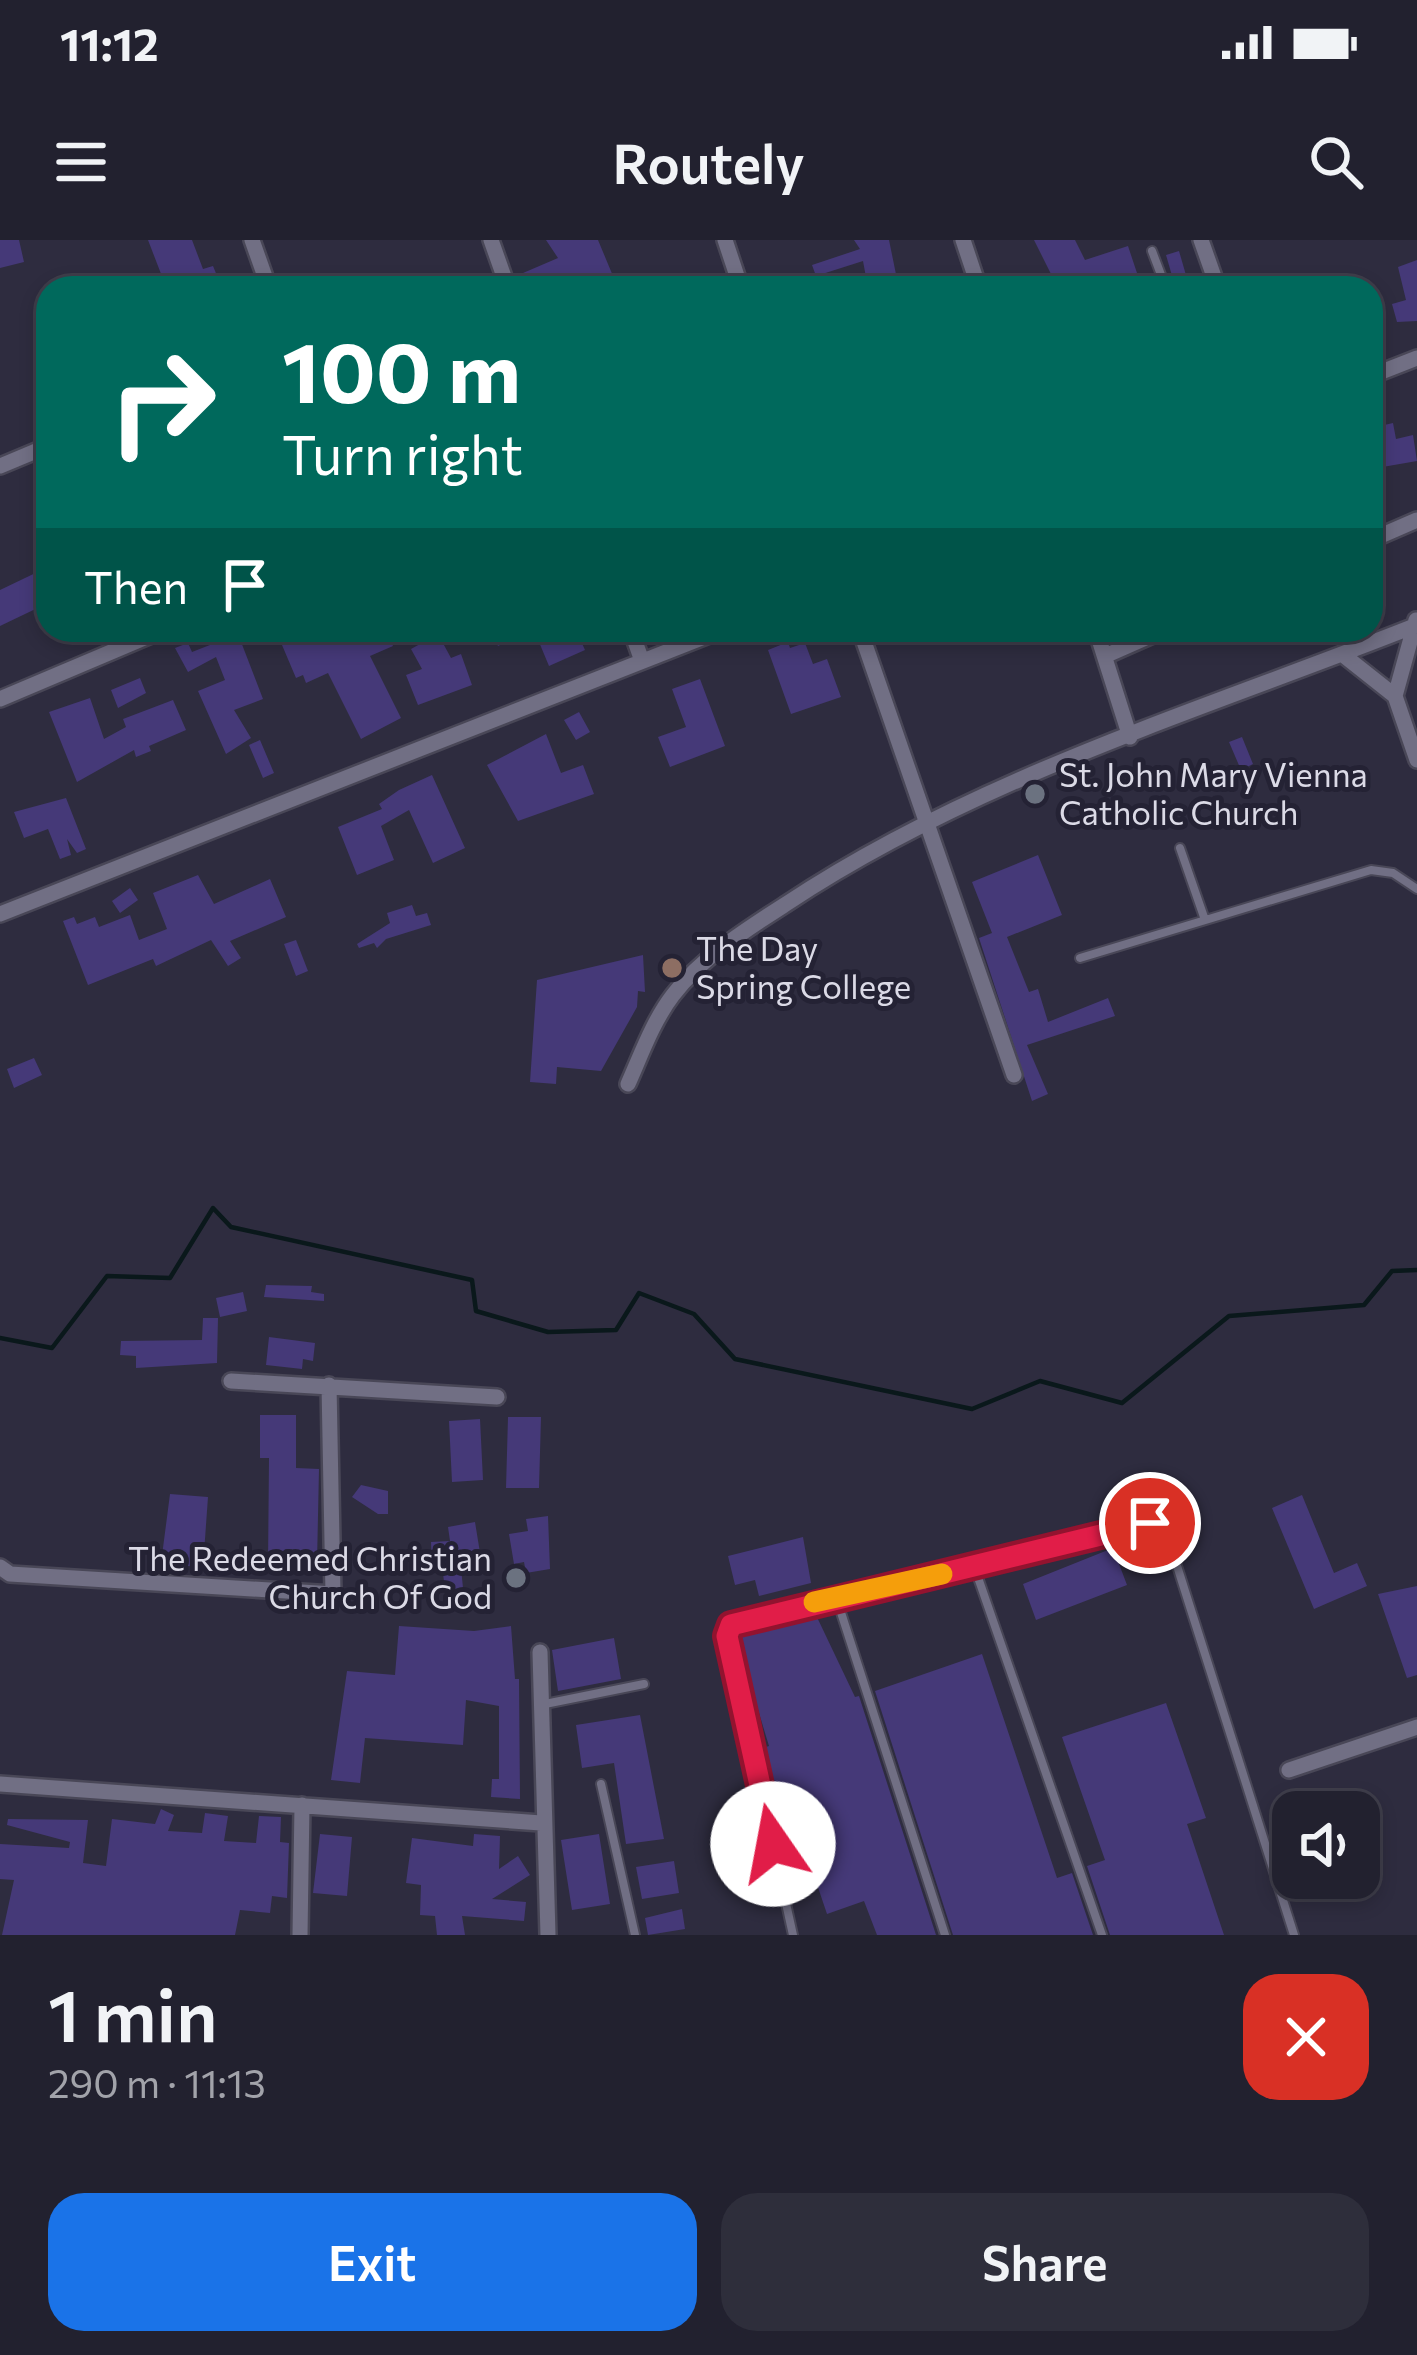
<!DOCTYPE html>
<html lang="en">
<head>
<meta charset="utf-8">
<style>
	:root { --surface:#22212f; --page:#2e2e3b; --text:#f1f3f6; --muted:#a2a3aa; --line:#3f3e4b; --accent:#1a73e8 }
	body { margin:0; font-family:Commissioner,sans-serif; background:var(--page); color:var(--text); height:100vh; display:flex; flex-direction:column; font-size:45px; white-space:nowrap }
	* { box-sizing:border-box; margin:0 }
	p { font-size:39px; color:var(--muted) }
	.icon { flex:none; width:66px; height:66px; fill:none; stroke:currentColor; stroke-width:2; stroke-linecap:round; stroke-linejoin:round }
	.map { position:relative; height:1695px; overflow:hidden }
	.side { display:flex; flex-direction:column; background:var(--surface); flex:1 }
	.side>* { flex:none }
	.top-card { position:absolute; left:36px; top:36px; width:1347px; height:366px; border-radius:36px; box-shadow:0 6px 18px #0003,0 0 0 3px var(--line); background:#00695c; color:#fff; overflow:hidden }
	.fabs { position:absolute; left:1272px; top:1551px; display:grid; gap:24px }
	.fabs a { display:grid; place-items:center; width:108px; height:108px; border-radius:24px; background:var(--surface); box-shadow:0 6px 18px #0003,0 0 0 3px var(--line); font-size:60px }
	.pin { position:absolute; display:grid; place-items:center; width:102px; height:102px; color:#fff; margin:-51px; border:6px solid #fff; border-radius:50%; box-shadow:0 3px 12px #0007 }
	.me { position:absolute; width:132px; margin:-66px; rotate:348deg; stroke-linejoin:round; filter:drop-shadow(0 0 9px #0008) }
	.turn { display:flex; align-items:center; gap:42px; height:252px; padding:0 48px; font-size:54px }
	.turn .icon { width:156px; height:156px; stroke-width:2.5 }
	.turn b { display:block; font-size:84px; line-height:102px }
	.then { display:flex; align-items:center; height:114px; padding:0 48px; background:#0003; gap:24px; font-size:45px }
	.round { display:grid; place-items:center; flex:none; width:126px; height:126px; border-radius:36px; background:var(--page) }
	.headline { display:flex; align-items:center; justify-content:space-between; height:204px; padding:0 48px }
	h1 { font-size:72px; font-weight:600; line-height:90px }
	.primary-button { display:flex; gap:24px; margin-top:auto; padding:24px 48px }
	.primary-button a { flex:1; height:138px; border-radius:36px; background:var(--accent); color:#fff; font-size:48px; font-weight:600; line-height:138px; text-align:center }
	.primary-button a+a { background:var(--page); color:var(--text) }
	.status { display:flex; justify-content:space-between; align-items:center; height:84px; padding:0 60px; background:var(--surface); direction:ltr }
	.status svg { height:33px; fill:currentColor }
	header { display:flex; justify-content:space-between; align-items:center; height:156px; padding:0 48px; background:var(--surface); font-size:54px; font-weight:600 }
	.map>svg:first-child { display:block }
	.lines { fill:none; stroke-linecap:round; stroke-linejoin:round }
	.stream { stroke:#0a181b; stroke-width:4.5 }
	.building { fill:#453978 }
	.service-casing { stroke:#494757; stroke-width:12 }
	.minor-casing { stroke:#494757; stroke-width:20 }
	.service { stroke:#716f84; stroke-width:8 }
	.minor { stroke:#716f84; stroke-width:15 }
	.route-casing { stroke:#92132f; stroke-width:30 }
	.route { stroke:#e11d48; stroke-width:21 }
	.slow { stroke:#f59e0b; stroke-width:21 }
	.worship-dot { fill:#6b7280; stroke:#242234; stroke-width:4.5 }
	.education-dot { fill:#8d6e63; stroke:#242234; stroke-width:4.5 }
	.labels { text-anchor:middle; stroke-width:10; stroke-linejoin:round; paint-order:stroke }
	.poi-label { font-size:33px; fill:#dbdae6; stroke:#242234; text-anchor:start }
</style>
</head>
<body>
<div class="status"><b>11:12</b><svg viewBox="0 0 49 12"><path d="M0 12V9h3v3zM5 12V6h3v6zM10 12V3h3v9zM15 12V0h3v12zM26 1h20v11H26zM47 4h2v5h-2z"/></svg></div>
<header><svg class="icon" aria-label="menu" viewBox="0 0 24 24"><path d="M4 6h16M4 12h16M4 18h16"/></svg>Routely<svg class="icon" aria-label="search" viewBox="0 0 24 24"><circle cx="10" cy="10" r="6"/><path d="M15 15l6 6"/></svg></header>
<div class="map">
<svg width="1417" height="1695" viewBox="0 0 1417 1695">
	<rect width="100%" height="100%" fill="#2e2c3f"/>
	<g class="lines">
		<!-- stream -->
		<path class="stream" d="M0 1098 52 1108 107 1036 170 1038 213 968 231 987 472 1040 476 1071 548 1092 616 1090 639 1053 694 1074 735 1119 972 1169 1040 1141 1122 1163 1229 1076 1364 1065 1392 1031 1417 1030"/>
	</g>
	<!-- building -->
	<path class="building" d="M0 0H19L24 22 0 28Z
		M148 0H192L203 29 213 26 222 48H142L163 39Z
		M546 0H598L618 48H529L523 33 558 18Z
		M854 0H889L898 44 868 48 863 21 816 36 812 25 860 9Z
		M1034 0H1075L1085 20 1128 6 1142 48H1095L1092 39 1072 48H1024L1052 36Z
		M1179 11 1188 42 1175 46 1166 15Z
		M1417 20V81L1397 82 1392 64 1406 60 1398 27Z
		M1393 183 1396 199 1413 195 1417 221 1371 229V188Z
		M48 327V363L0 386V350Z
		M316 390H386L393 406 370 416 401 478 361 499 328 433 306 443 303 435 296 438 282 405Z
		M490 390H531L498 406Z
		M534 390H576L585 410 549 426Z
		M238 394 263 459 234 470 251 498 226 514 198 451 225 440 216 417 188 432 175 408 188 403 192 412Z
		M438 394 451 418 461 414 472 445 418 465 406 435 422 429 411 409Z
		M788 402 790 408 805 403 813 424 827 419 841 457 791 474 768 410Z
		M140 438 146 453 118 468 111 450Z
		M700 439 725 506 670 527 658 497 686 487 672 449Z
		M90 458 104 499 126 487 123 479 173 460 186 490 149 506 151 511 136 517 134 510 77 542 49 472Z
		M579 472 590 492 576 500 564 480Z
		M546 494 561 533 583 525 594 554 518 581 487 525Z
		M1242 497 1253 524 1241 530 1229 502Z
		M260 500 274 533 263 538 249 505Z
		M432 535 465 608 433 623 409 570 381 586 394 620 357 635 338 587 382 569 379 564 399 550Z
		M66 558 86 609 77 613 67 599 71 615 60 619 48 589 24 598 14 572Z
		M1038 615 1062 675 1007 697 1029 752 1038 749 1048 782 1108 758 1115 776 1027 805 1048 854 1032 861 979 698 992 693 972 642Z
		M198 635 214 664 270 639 286 677 230 701 241 718 228 726 211 700 156 726 153 719 88 745 63 681 74 677 77 684 95 677 99 687 130 675 139 700 167 689 153 653Z
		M130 648 138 660 120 673 112 661Z
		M412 665 416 676 427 673 431 685 386 699 377 708 374 703 359 708 357 704 390 683 387 673Z
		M296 700 308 731 296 736 284 704Z
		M643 715 645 752 638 751 637 767 601 831 557 827 556 844 530 842 537 740Z
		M34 818 42 835 14 848 7 829Z
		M266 1045 312 1046 311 1052 324 1054V1061L264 1057Z
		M243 1052 247 1071 220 1077 216 1058Z
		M203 1078H218L217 1123 136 1128V1116L120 1115 121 1101 202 1100Z
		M269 1097 315 1103 313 1121 303 1119 302 1129 266 1125Z
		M260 1175H296V1228L319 1229 317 1323 268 1325 269 1218H260Z
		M508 1177H541L539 1248H506Z
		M480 1179 483 1240 452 1242 449 1181Z
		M361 1245 388 1251V1274H378L352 1257Z
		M170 1254 208 1257 203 1327 173 1325V1332L160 1331Z
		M1302 1255 1334 1333 1357 1323 1367 1346 1314 1369 1272 1268Z
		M548 1276 550 1329 526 1333 524 1322 514 1324 509 1294 528 1291 526 1279Z
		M475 1282 482 1325 461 1328 463 1348 445 1350 442 1325 432 1326 431 1302 450 1301 448 1287Z
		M803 1297 811 1343 759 1356 755 1340 735 1345 728 1316Z
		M1113 1308 1127 1345 1036 1380 1023 1344Z
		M1417 1346V1435L1407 1438 1378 1354Z
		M815 1373 855 1457 859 1456 936 1695H877L864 1661 827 1674 799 1591 782 1597 760 1509 769 1506 736 1397Z
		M399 1386 474 1391 511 1386 515 1439H519L520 1559 491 1557 492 1539H499V1466L466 1460 463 1505 365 1498 360 1543 331 1540 347 1431 395 1435Z
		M614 1398 621 1439 558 1451 552 1410Z
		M982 1414 1057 1638 1072 1633 1093 1695H953L875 1451Z
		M1166 1463 1206 1578 1187 1584 1224 1695H1110L1087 1626 1105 1620 1062 1497Z
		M640 1475 664 1599 626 1604 614 1523 582 1528 576 1485Z
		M161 1569 174 1575 168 1591 202 1593 205 1573 228 1576 224 1601 256 1603 259 1576 281 1577 280 1602 289 1603 287 1658 272 1656 270 1673 240 1670 235 1695H2L14 1640 0 1639V1604L69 1608 70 1602 7 1585 8 1579 88 1580 83 1623 106 1626 112 1579 155 1584Z
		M320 1594 352 1597 347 1656 313 1653Z
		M474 1594 500 1596 499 1629 518 1616 530 1635 492 1659 526 1662 524 1681 462 1676 465 1695H437L435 1676 420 1675 421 1645 406 1643 412 1598 473 1606Z
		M599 1594 610 1664 572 1670 561 1600Z
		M674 1621 679 1653 642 1659 636 1627Z
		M682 1669 685 1689 648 1695 645 1678Z"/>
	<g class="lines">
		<defs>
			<path id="service" d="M1152 11 1166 48
				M1180 608 1205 680
				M1080 718 1371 630 1393 633 1417 649
				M974 1326 1102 1695
				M836 1357 945 1695
				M540 1465 644 1444
				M601 1544 635 1695
				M793 1695 727 1396 731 1385 1150 1283 1166 1296 1172 1310 1294 1695"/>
			<path id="minor" d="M252 0 269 48
				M491 0 508 48
				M725 0 741 48
				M963 0 979 48
				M1201 0 1218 48
				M1371 136 1417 118
				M0 226 48 206
				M1371 300 1417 280
				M1416 380 1395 456 1417 520
				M631 390 642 421
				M860 390 1014 835
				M1096 390 1130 497
				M1342 414 1395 456
				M1105 416 1164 390
				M0 459 163 390
				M0 674 722 390
				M628 844C641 815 653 781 673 755 701 718 747 689 786 664 977 537 1205 469 1417 385
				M231 1141 497 1157
				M0 1327 10 1334 333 1354 329 1145
				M540 1412 548 1695
				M1289 1530 1417 1487
				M0 1544 541 1583
				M300 1695 302 1565"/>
		</defs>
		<!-- service casing -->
		<use href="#service" class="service-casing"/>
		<!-- minor casing -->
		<use href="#minor" class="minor-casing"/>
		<!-- service -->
		<use href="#service" class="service"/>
		<!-- minor -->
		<use href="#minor" class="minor"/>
	</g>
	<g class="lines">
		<defs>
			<path id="route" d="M773 1604 727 1396 731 1385 1150 1283"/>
		</defs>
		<!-- route casing -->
		<use href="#route" class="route-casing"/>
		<!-- route -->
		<use href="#route" class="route"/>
		<!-- slow -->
		<path class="slow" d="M814 1362 942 1334"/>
	</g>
	<!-- markers -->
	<g class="worship-dot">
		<circle cx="1035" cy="554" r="12"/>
		<circle cx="516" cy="1338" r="12"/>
	</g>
	<circle class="education-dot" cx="672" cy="728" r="12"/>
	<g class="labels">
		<!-- poi labels -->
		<g class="poi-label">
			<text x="1059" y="547">St. John Mary Vienna<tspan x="1059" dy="38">Catholic Church</tspan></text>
			<text x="696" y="721">The Day<tspan x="696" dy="38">Spring College</tspan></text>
			<text x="492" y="1331" text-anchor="end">The Redeemed Christian<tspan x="492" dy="38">Church Of God</tspan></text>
		</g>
	</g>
</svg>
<div class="fabs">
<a><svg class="icon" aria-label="sound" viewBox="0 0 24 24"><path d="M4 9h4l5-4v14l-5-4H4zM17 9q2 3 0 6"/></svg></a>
</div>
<div class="pin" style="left:1150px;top:1283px;background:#d93025"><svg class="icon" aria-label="arrive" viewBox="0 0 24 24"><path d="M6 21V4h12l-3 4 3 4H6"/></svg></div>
<svg class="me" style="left:773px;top:1604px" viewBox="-20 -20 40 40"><circle r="19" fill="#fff"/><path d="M0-13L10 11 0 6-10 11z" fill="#e11d48"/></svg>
<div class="top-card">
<div class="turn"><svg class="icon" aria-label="right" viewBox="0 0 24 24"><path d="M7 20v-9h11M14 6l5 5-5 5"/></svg><div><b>100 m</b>Turn right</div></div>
<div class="then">Then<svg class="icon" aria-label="arrive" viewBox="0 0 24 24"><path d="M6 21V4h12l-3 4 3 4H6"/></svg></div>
</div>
</div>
<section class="side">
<div class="headline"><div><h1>1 min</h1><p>290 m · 11:13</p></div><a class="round" style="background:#d93025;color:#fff"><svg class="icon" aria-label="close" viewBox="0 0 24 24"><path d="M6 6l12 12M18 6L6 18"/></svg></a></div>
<div class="primary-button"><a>Exit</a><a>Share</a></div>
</section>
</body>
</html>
